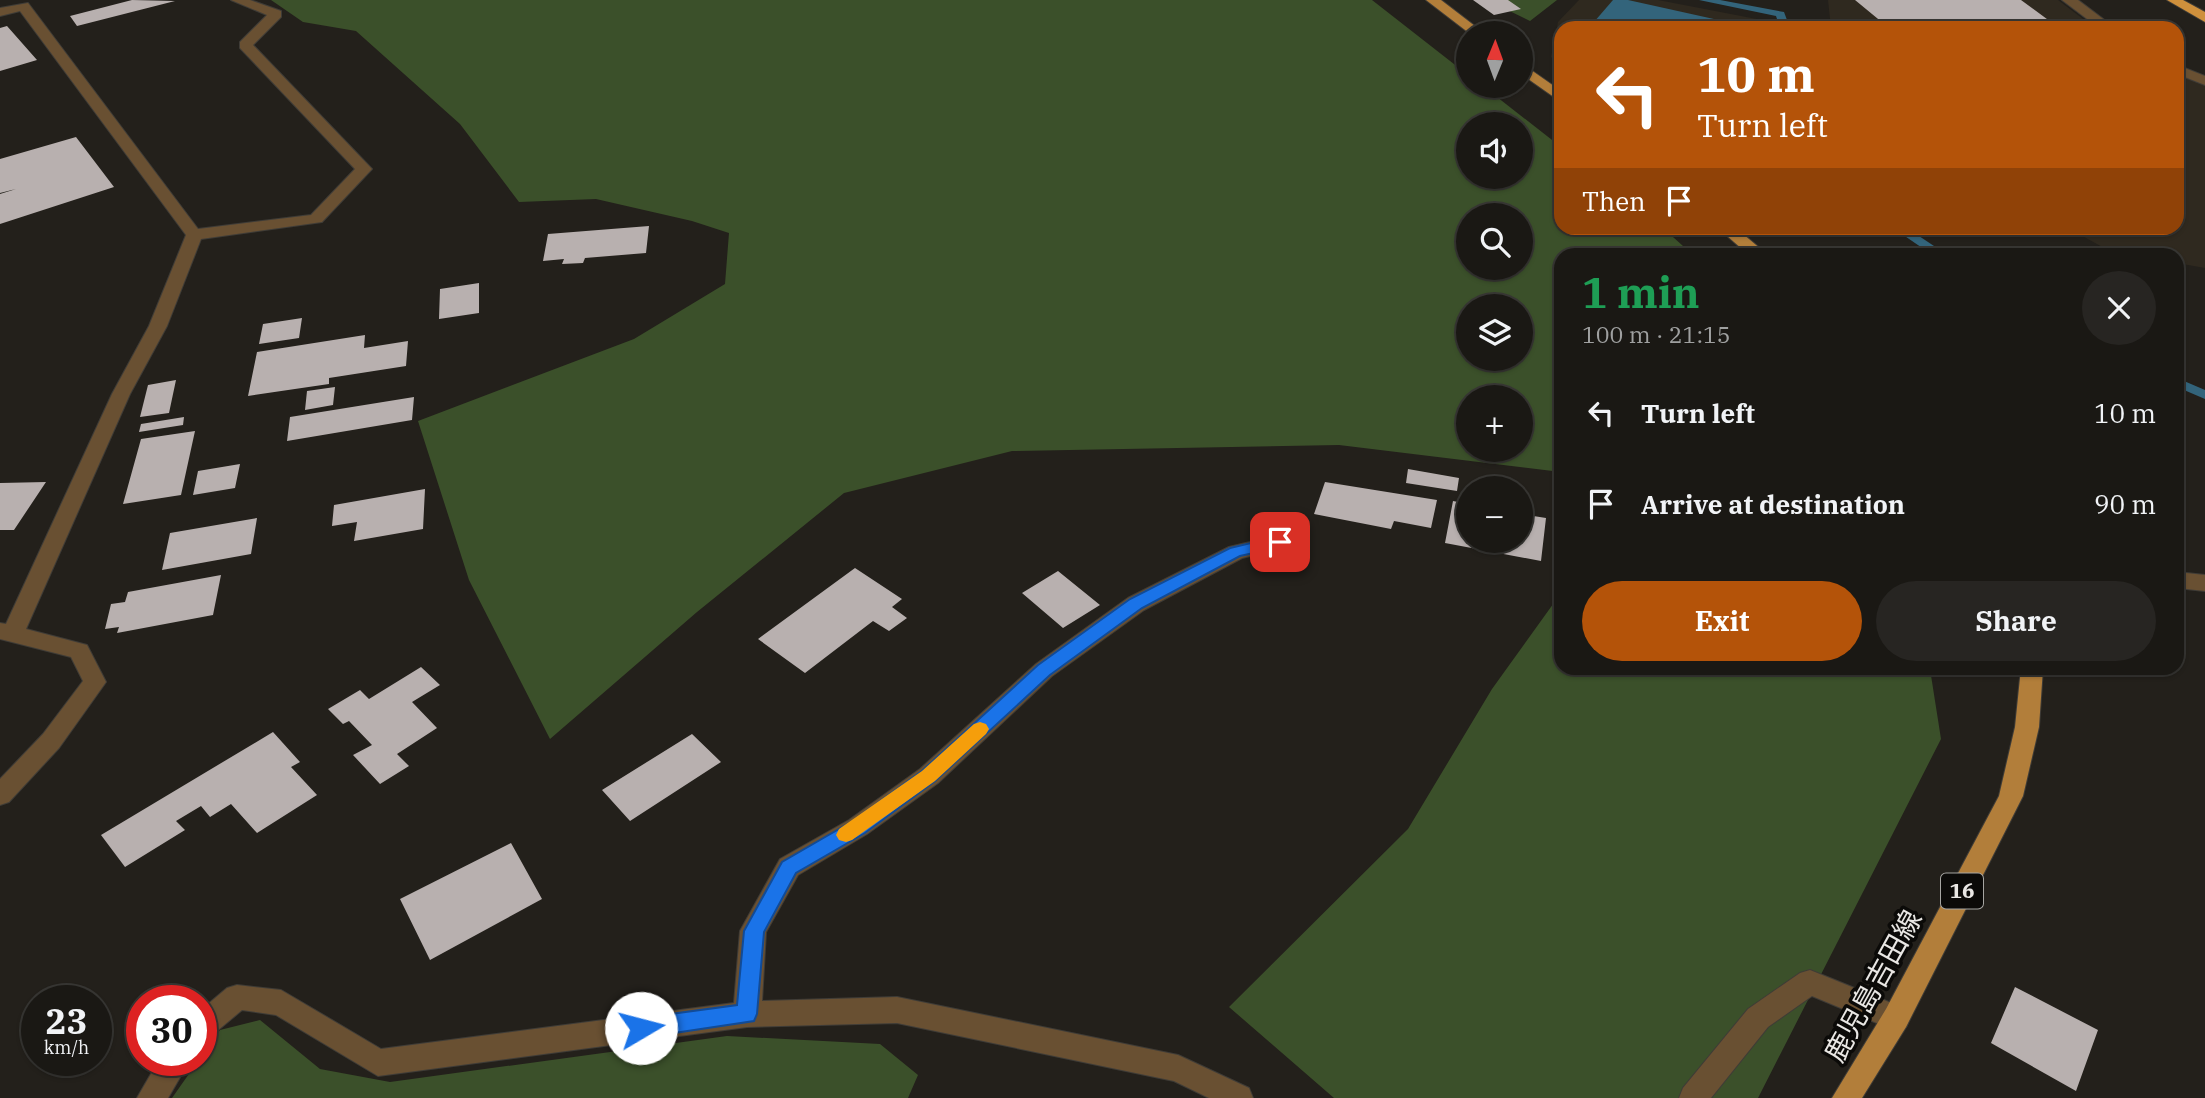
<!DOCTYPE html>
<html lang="en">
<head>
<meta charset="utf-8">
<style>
	:root { --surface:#1a1814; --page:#272522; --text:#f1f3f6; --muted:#9fa0a0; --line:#383734; --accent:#b45309 }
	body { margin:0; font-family:"IBM Plex Serif","Noto Sans JP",serif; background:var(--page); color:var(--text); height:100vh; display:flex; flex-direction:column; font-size:26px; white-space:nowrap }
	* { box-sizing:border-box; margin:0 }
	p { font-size:23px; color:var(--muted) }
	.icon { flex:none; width:38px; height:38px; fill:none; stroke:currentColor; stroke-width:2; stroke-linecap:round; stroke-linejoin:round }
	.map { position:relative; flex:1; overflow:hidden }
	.panel { position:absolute; left:1554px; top:248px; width:630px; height:427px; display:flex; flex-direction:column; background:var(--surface); border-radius:21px; box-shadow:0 2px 5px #0004,0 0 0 2px var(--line) }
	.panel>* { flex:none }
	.top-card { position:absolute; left:1554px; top:21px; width:630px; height:214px; border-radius:21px; box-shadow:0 2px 5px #0004,0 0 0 2px var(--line); background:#b45309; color:#fff; overflow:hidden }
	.needle { width:46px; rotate:1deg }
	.buttons { position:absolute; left:1456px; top:21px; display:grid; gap:14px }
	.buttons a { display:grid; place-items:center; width:77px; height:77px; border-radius:50%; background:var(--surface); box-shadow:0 2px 5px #0004,0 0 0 2px var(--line); font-size:35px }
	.speed { position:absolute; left:21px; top:985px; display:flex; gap:14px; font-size:35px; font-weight:700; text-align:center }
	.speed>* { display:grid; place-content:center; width:91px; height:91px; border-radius:50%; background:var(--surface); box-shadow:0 2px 5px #0004,0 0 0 2px var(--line); line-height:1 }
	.speed small { font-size:18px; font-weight:400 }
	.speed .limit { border:10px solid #d22; background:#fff; color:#111 }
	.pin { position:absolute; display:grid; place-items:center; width:60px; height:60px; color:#fff; margin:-30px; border-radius:14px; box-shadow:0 4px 10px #0006 }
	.me { position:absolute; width:77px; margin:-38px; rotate:82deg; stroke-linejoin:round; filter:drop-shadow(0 0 5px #0008) }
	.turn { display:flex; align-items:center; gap:24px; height:147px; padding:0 28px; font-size:32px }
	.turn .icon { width:91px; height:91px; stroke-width:2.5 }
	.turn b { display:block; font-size:49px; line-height:60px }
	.then { display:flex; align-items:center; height:66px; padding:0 28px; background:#0003; gap:14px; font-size:26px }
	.round { display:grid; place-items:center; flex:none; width:74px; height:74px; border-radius:37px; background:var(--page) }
	.headline { display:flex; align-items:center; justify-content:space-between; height:119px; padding:0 28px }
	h1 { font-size:42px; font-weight:700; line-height:52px; color:#1e9e55 }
	.primary-button { display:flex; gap:14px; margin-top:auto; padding:14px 28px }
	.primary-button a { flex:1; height:80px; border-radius:42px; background:var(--accent); color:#fff; font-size:28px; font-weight:700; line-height:80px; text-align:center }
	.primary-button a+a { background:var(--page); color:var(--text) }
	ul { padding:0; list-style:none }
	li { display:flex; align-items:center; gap:21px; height:91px; padding:0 28px }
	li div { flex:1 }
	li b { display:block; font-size:26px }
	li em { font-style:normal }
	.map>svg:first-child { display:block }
	.built { fill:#2f291f }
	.forest { fill:#3b502a; fill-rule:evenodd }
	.water { fill:#33647b }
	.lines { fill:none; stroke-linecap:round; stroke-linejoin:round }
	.stream { fill:#33647b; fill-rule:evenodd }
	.building { fill:#b8b0af }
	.minor-casing { stroke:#3f3c37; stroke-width:2 }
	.major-casing { stroke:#3f3c37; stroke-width:2 }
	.highway-casing { stroke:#3f3c37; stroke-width:2 }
	.minor { fill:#695032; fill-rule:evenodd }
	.major { fill:#b27e3a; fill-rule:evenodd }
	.highway { fill:#cf903c; fill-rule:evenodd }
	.route { fill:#1a73e8; stroke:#114b97; stroke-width:2 }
	.slow { fill:#f59e0b }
	.labels { text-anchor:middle; stroke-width:7; stroke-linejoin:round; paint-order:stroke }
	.shield { fill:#0b0a08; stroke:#a6a5a2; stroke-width:2 }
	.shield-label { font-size:21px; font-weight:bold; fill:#e9e7e4 }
	.near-street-label { font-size:28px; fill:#e9e7e4; stroke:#0b0a08 }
</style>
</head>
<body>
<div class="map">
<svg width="2205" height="1098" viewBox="0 0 2205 1098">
	<rect width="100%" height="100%" fill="#23201b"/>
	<!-- built -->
	<path class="built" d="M1579 0H1658L1804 28H1561V65L1551 57 1558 22Z
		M1828 0H2058L2095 28H1831Z
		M2177 73 2205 84V268L2177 263V256L2140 255 2106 249 2068 228H2177Z"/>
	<!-- forest -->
	<path class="forest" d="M271 0H1372L1468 75V86H1483L1561 147V228H1663L1693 255 1561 256V472L1339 445 1012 451 844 493 697 612 550 739 469 580 418 421 634 339 725 284 729 233 692 221 596 199 519 202 460 124 356 31 303 22ZM1468 124H1521V177H1468ZM1468 215H1521V268H1468ZM1468 306H1521V359H1468ZM1468 397H1521V450H1468Z
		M1487 0H1557L1530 21Z
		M1561 593V668L1930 669 1941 739 1758 1098H1334L1229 1007 1408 829 1492 689Z
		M260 1020 320 1069 390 1082 727 1036 880 1044 918 1075 908 1098H172L198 1061 201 1060V1056L220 1030Z"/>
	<!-- water -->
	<path class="water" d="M1613 0H1628L1741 25 1739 28H1619L1594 22Z"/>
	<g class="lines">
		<!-- stream -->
		<path class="stream" d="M1699 0H1720L1784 12 1790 28H1780L1776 16Z
			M1893 228H1907L1949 256H1934Z
			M2177 378 2205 390V399L2177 387Z"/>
	</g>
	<!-- building -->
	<path class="building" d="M132 0 175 1 77 26 70 16Z
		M1473 0H1508L1521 9 1494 15Z
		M1855 0H2021L2051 22 1969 28H1889Z
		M7 26 37 60 0 71V28Z
		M76 137 114 187 0 224V194L16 189 0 193V159Z
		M649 226 646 253 585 258 583 263 562 264 564 259 543 261 548 234Z
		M479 283V313L439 319 440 289Z
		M302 318 299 338 259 344 263 324Z
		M365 335 364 348 408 341 406 366 329 378V384L248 396 257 352Z
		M176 380 169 413 140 417 148 385Z
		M335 387 333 405 305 410 307 391Z
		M414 397 412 420 287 441 290 417Z
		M184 417 183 425 139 432 141 424Z
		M195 431 181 495 123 504 141 439Z
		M240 464 235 488 193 495 198 471Z
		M1408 469 1459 478 1457 491 1406 483Z
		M46 482 14 530H0V483Z
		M1325 482 1437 500 1431 528 1394 521 1391 529 1314 514Z
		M425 489 423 529 354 541 357 522 332 526 334 505Z
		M1453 501 1468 504V541H1521V514L1546 518 1541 561 1445 543Z
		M257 518 251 554 162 570 170 533Z
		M855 568 902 599 892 607 907 618 889 631 873 621 805 673 758 639Z
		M1058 571 1100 605 1063 628 1022 593Z
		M221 575 213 615 117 633 119 627 105 629 111 604 125 602 128 592Z
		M421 667 440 685 412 702 437 728 397 754 409 766 380 784 353 755 372 745 349 721 343 724 328 709 360 690 369 699Z
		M273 732 300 762 291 767 317 795 257 833 231 804 210 817 201 806 176 821 185 830 125 867 101 835Z
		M692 734 721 762 630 821 602 790Z
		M511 843 542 899 430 960 400 899Z
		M2015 987 2098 1030 2076 1091 1991 1043Z"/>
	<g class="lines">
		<defs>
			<path id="minor" d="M231 0H250L281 11V17L253 45 372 169 322 222 201 239 167 326 130 394 26 629 87 645 106 682 59 748 9 802 0 805V779L43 734 83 681 71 657 0 639V623L6 624 112 394 149 326 186 235 20 11 0 16V8L28 3 198 229 311 215 355 169 240 48V42L267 15Z
				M2062 0H2078L2115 28H2099Z
				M2177 65 2205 76V85L2177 74Z
				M1280 535 1287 537 1290 542 1287 547 1242 558 1144 610 1052 676 938 783 867 834 798 875 766 932 762 1001 897 997 1178 1055 1249 1088 1253 1098H1209L1174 1081 897 1023 747 1027 378 1076 276 1015 242 1010 211 1036 201 1040V1010L227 988 237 985 281 990 381 1049 734 1003 740 931 780 859 849 820 920 769 1036 664 1128 598 1229 547Z
				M2177 572 2205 575V591L2177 588Z
				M1810 970 1906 1009 1910 1018 1906 1027 1896 1031 1812 996 1768 1027 1711 1098H1679L1683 1088 1748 1009 1800 973Z
				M159 1060H190L168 1098H137Z"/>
			<path id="major" d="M1426 0H1441L1484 33H1469Z
				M1521 63 1561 91V102L1521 74Z
				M1718 228H1736L1769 256H1750Z
				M2021 668H2043L2039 727 2023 796 1906 1027 1862 1098H1832L1886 1009 1999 796 2015 727Z"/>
			<path id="highway" d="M2167 0H2183L2205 12V22Z"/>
		</defs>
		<!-- minor casing -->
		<use href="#minor" class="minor-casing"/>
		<!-- major casing -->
		<use href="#major" class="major-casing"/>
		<!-- highway casing -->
		<use href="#highway" class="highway-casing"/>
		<!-- minor -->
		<use href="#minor" class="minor"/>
		<!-- major -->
		<use href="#major" class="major"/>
		<!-- highway -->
		<use href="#highway" class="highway"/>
	</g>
	<!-- route -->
	<path class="route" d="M1280 536 1286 538 1288 542 1286 546 1240 556 1142 608 1050 675 935 781 865 833 796 873 764 932 757 1014 754 1021 641 1038 634 1035 631 1028 634 1021 641 1018 737 1005 744 931 782 862 851 822 922 771 1038 665 1130 599 1230 548Z"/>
	<!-- slow -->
	<path class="slow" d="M980 722 986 724 989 729 986 734 935 781 852 840 846 842 839 840 836 835 839 829 922 771 974 724Z"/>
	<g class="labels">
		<!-- shield labels -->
		<rect class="shield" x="1941" y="873.5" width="42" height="35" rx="5"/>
		<g class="shield-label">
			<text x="1962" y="898">16</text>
		</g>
		<!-- near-street labels -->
		<g class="near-street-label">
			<text transform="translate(1873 986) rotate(-61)" y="10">鹿児島吉田線</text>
		</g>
	</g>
</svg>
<div class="buttons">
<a><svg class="needle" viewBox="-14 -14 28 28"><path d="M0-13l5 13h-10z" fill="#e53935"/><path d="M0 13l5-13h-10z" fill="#9fa0a0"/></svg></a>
<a><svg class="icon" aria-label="sound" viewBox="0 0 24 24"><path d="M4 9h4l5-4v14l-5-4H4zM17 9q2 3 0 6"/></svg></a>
<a><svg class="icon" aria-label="search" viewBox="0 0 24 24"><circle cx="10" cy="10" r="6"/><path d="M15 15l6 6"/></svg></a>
<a><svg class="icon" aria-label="layers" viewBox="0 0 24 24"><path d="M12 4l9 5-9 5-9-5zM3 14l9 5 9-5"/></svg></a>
<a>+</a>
<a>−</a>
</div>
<div class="speed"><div>23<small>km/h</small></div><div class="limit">30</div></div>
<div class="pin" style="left:1280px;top:542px;background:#d93025"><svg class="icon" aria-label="arrive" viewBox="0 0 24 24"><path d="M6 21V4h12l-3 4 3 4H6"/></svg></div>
<svg class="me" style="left:641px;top:1028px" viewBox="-20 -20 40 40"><circle r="19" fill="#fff"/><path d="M0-13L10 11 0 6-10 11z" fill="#1a73e8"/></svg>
<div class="top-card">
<div class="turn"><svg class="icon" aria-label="left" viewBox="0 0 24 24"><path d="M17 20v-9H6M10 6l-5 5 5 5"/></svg><div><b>10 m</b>Turn left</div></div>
<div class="then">Then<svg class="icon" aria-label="arrive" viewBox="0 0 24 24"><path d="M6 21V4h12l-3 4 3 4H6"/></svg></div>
</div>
<section class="panel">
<div class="headline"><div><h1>1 min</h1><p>100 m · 21:15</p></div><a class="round"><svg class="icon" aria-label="close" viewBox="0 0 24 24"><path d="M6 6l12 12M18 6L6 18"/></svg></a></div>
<ul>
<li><svg class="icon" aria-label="left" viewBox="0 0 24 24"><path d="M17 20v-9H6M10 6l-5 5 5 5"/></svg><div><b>Turn left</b></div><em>10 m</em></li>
<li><svg class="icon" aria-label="arrive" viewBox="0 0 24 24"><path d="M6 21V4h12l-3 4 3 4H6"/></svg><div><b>Arrive at destination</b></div><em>90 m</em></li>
</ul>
<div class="primary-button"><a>Exit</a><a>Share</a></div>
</section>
</div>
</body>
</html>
